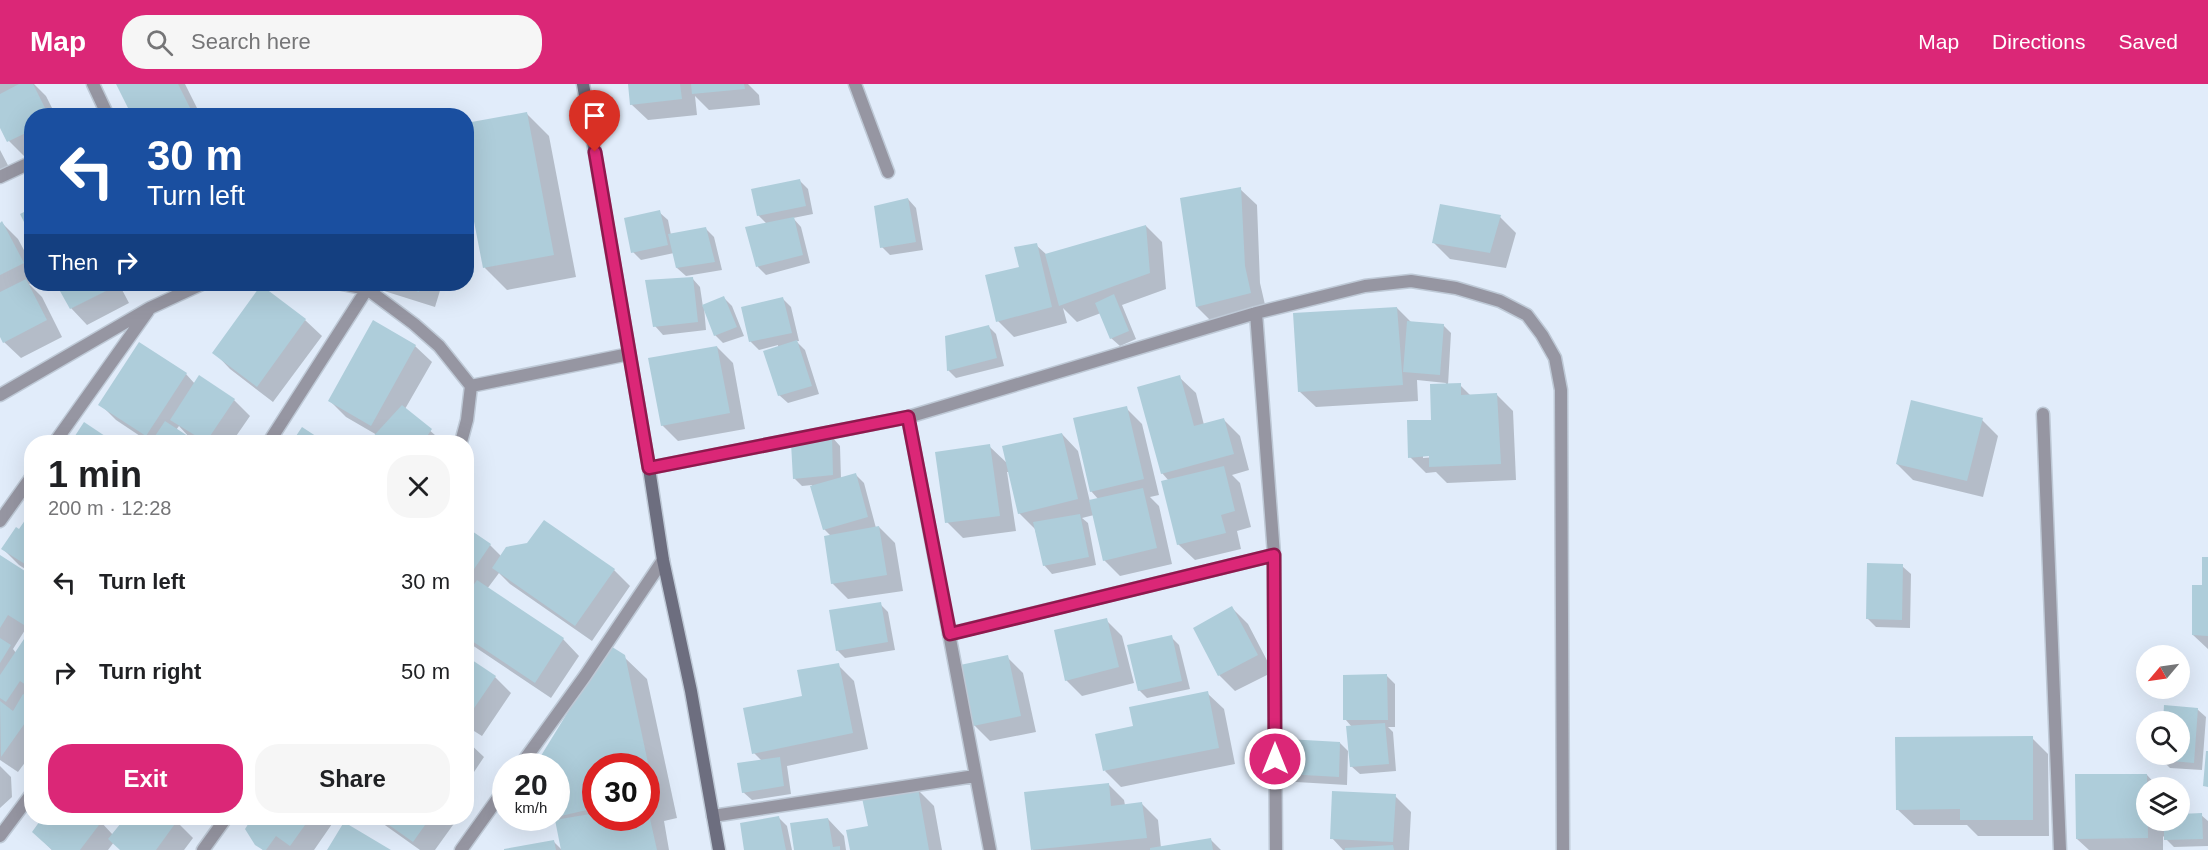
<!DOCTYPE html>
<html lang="en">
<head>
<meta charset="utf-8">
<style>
	:root { --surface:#fff; --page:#f6f6f6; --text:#202124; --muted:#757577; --accent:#db2777 }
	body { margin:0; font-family:Helvetica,sans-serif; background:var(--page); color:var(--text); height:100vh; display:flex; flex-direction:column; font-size:22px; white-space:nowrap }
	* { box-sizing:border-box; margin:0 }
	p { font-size:20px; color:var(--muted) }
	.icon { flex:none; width:33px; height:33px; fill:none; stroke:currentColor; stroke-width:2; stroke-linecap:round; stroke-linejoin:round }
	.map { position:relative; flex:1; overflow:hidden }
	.details { position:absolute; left:24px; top:351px; width:450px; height:390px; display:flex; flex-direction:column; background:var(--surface); border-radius:24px; box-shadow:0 6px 24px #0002 }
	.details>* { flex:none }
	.hud { position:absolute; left:24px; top:24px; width:450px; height:183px; border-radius:24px; box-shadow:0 6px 24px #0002; background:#1a4fa0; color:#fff; overflow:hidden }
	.needle { width:39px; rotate:241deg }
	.tools { position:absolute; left:2136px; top:561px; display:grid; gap:12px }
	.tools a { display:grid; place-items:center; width:54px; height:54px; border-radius:50%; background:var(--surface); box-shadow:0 6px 24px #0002; font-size:30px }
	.speed { position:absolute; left:492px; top:669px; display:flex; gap:12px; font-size:30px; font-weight:700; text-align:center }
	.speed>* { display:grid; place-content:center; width:78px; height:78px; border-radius:50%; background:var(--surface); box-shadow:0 6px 24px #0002; line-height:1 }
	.speed small { font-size:15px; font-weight:400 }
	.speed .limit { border:9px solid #d22; background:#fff; color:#111 }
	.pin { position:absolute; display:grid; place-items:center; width:51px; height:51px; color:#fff; margin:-62px -26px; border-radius:50% 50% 50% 0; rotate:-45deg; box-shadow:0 0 6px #0007 }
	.pin .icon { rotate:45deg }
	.me { position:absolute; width:66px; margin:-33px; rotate:0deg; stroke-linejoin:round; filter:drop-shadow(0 0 4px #0008) }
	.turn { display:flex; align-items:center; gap:21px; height:126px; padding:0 24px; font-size:27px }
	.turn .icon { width:78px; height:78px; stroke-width:2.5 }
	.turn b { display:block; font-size:42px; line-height:51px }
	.then { display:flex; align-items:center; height:57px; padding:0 24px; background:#0003; gap:12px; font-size:22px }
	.round { display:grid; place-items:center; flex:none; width:63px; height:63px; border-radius:24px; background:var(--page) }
	.headline { display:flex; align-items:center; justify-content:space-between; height:102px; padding:0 24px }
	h1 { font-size:36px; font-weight:700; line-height:45px }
	.primary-button { display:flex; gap:12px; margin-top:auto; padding:12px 24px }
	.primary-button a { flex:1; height:69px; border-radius:24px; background:var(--accent); color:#fff; font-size:24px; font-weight:700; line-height:69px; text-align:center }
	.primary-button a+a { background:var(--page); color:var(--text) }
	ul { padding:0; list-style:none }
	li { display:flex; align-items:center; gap:18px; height:90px; padding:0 24px }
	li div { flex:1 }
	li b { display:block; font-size:22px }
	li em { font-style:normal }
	header { display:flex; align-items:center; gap:36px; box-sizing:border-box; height:84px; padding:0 30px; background:var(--accent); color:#fff }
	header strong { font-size:28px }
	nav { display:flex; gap:33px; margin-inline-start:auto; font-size:21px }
	.search { width:420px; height:54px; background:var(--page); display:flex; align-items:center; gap:15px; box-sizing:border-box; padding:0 21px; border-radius:24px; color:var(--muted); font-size:22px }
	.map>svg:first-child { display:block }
	.shadow { fill:#0003; fill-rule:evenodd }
	.building { fill:#aecdda }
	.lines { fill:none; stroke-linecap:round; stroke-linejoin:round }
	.street-casing { stroke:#bec9d6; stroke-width:15 }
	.secondary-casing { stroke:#bec9d6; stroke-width:15 }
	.street { stroke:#9696a2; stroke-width:12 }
	.secondary { stroke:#6d6e7f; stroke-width:12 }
	.route-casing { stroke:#8e194d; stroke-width:15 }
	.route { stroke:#db2777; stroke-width:10 }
</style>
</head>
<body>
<header>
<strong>Map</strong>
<div class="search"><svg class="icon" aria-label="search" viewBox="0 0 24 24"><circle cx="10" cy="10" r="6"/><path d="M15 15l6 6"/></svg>Search here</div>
<nav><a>Map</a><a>Directions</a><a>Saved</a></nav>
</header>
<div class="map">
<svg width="2208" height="766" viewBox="0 0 2208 766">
	<rect width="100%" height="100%" fill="#e1ecfa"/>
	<!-- shadow -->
	<path class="shadow" d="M0 0H34L46 12 56 32H32V70L25 73 9 57 0 41Z
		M120 0H185L201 32H134Z
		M629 0H748L759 11 760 21 709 26 695 12 697 31 648 36 631 20Z
		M527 30 549 52 576 193 507 206 485 184Z
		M0 66 12 89 0 96Z
		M800 97 808 105 813 130 793 134 801 143 810 179 766 191 758 183 747 145 767 140 758 131Z
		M1240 105 1257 121 1260 199 1266 225 1213 239 1197 223Z
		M908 115 916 124 923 166 890 171 882 163Z
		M659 128 668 136 671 151 706 145 714 153 722 186 686 192 677 184 674 169 641 176 633 168Z
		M1500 133 1516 149 1506 184 1450 175 1434 159Z
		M2 139 18 155 32 181V199L29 200 42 213 62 253 21 274 4 258 0 249V140Z
		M1146 142 1162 158 1166 205 1122 221 1136 255 1120 262 1111 254 1101 229 1077 238 1063 224 1067 239 1014 253 998 237 1021 184 1036 161 1047 171Z
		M692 194 700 203 703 223 724 214 732 222 744 252 723 259 715 251 704 223 706 246 663 251 655 242Z
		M58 200H119L129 219 87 241 71 224Z
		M362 200H442L435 223Z
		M783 215 791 223 799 257H796L805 266 819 310 788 319 779 311 778 261 759 266 750 257Z
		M1397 224 1411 238 1443 241 1451 249 1448 301H1460L1471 312 1497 311 1513 327 1516 396 1447 399 1436 388 1426 389 1410 373 1433 337 1446 299 1417 296 1418 317 1316 323 1299 307ZM1436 370V373L1423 374V371Z
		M305 236 322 252 273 318 230 285 214 268Z
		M373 238 415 262 432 278 405 325 443 358H370L377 351 346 333 330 317Z
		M988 242 996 250 1004 282 956 294 948 286Z
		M717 263 733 279 745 345 678 357 662 341Z
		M186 290 195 300 234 316 250 332 232 358H149L116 336 100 320ZM179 342 190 354 176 346Z
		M1179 293 1196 309 1204 341 1223 335 1240 352 1249 386 1232 391 1240 399 1251 443 1237 447 1241 465 1195 476 1178 460 1169 397 1162 389Z
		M1126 324 1142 340 1159 411 1150 413 1159 422 1172 480 1120 492 1104 476 1094 431 1082 434 1088 439 1096 481 1052 490 1044 481 1035 445 1019 429 1009 388H1007L1016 447 963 454 947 438 989 362 1008 380 1062 350 1078 367 1090 418 1099 416 1091 407Z
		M1982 336 1998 352 1983 413 1913 396 1897 380Z
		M85 340 112 358H73Z
		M832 353 840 362 841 395 856 391 864 399 876 444 879 443 895 459 903 507 848 515 832 499 831 452 824 445 812 401 802 402 794 394Z
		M32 428V669L18 688 0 676V474L28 491 30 488 19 481 3 465 19 447ZM25 546 29 549 16 569 13 565Z
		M466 445 490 461 501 472 614 486 630 502 592 557 510 500 499 489 487 505 563 555 579 572 551 614 466 557Z
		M2208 475V565L2193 551Z
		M1902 482 1911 490 1910 544 1876 543 1868 535Z
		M880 520 888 528 895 566 845 574 837 566Z
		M1232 524 1248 540 1273 588 1235 607 1219 591Z
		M1106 536 1122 552 1134 599 1082 612 1066 596Z
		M1171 553 1179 561 1190 605 1147 614 1139 606Z
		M466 573 495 593 511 609 482 652 466 642Z
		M624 573 647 595 677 734 664 737 669 766H562L557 737 553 734H556V682H542L540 675ZM596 682H646V734H596Z
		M1007 573 1023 589 1036 648 990 657 974 641Z
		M838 581 854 597 868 665 787 682 791 710 752 716 743 708 762 677 754 669 804 613Z
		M1386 591 1395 600V643H1388L1393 648 1396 687 1360 690 1351 682 1352 643 1345 635Z
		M1207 609 1224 625 1235 680 1121 703 1105 687 1135 643Z
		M2197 625 2206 633 2202 686 2170 684 2161 675 2180 670V638Z
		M2032 654 2048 670 2049 752H1978L1967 741H1914L1897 725Z
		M466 656 484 673 466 700Z
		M1340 659 1348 667 1347 701 1296 698 1287 690Z
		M0 682 11 693 12 713 0 724Z
		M2147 691 2159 704H2146V736H2180V731H2201L2208 737V762L2174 763 2163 752V766H2089L2077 755Z
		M1108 700 1124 716 1125 721 1142 720 1158 736 1161 764 1210 755 1221 766H1033L1025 709Z
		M918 706 934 722 942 766H851L869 744Z
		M1395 712 1411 728 1409 766H1341H1343L1332 754Z
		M44 734H92L101 738 113 751 124 736 116 734H168L177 738 193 754 184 766H121L114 758 108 766H52L34 748Z
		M254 734H325L332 740 314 766H263L246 745Z
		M375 734H458L435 766H420Z
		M779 734 787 742 792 766H746Z
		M828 735 844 752 846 766H795Z
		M554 758 562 766H506Z"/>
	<!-- building -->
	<path class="building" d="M19 0H33L49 32H32V46L7 58 0 44V10Z
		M116 0H178L194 32H132Z
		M628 0H680L682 15 630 21Z
		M691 0H744L745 5 692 10Z
		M527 28 554 171 483 184 466 96V39Z
		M800 95 806 122 757 132 751 105Z
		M1241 103 1245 182 1251 209 1196 223 1180 114Z
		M908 114 916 158 880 164 874 122Z
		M1440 120 1501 131 1490 169 1432 159Z
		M32 124V154L20 130Z
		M660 126 668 161 631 169 624 134Z
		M794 133 803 171 756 183 745 143Z
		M2 137 24 179 0 191V139Z
		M1146 141 1150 189 1059 222 1045 170Z
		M706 143 715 178 676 184 668 150Z
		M1037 159 1052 223 996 238 985 191 1019 183 1014 163Z
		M693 193 698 238 653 243 645 196Z
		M26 195 47 236 3 259 0 253V208Z
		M56 200H112L114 203 70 225Z
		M395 200H421L419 208Z
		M261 201 306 235 257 303 212 269Z
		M1114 210 1129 247 1110 255 1095 219Z
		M724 212 737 243 714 252 702 221Z
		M783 213 792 249 749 258 741 223Z
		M1397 223 1403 301 1298 308 1293 229Z
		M373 236 416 261 371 342 328 317Z
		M1407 237 1444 240 1440 291 1403 288Z
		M989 241 997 274 947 287 945 252Z
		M797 256 812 302 778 312 763 267Z
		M139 258 187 289 146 352 98 321Z
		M717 262 730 329 661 342 648 274Z
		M199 291 235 315 206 358 170 336Z
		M1180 291 1194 342 1224 334 1234 370 1161 390 1137 303Z
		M1461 299V311L1497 309 1501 380 1429 383V372L1408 374 1407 336H1431L1430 300Z
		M1911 316 1983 334 1967 397 1896 380Z
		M402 321 432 345 423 358H368Z
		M1127 322 1144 395 1090 408 1073 334Z
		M165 337 197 358H151Z
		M84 338 111 356 115 358H71Z
		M302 343 325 358H292Z
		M1062 349 1078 415 1018 430 1002 362Z
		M832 352 833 391 793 395 791 359Z
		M990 360 1000 432 945 439 935 368Z
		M1224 382 1235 427 1221 431 1226 449 1177 461 1161 397Z
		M856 389 868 433 823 446 810 402Z
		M1143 404 1157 464 1103 477 1089 416Z
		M32 426V477L28 482 1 465 16 443 19 445Z
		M1080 430 1089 473 1043 482 1033 438Z
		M544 436 615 485 575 542 492 484 506 463 527 459Z
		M879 442 887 491 831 500 824 452Z
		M466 443 491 460 466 497Z
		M0 471 28 489 32 484V529L24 541 8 531 0 544Z
		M2202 473H2208V552L2192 551V501H2202Z
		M1867 479 1903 480 1902 536 1866 535Z
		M477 496 564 554 535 599 466 553V512Z
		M881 518 888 558 836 567 829 526Z
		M1232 522 1258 571 1218 592 1193 544Z
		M1107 534 1119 583 1065 597 1054 546Z
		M32 543V605L20 597 6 618 0 614V591Z
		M1172 551 1182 597 1138 607 1127 561Z
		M0 554 11 561 0 579Z
		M609 561 625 571 655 712 646 714V682H596V724L556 733V682H540L539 675Z
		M1008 571 1021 632 973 642 960 581Z
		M466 572 496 592 466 636Z
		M839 579 853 649 752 670 743 624 802 612 797 586Z
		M1387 590 1388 636H1343V591Z
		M1208 607 1219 664 1103 687 1095 650 1133 642 1129 623Z
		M23 610 32 615V629L1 673 0 617 13 627Z
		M2164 621 2198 624 2194 679 2160 676V670H2180V638H2163Z
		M1385 639 1389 680 1350 683 1346 642Z
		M2033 652V736H1960V725L1896 726 1895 653Z
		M1287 655 1340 658 1339 693 1286 690Z
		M2206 667H2208V703L2203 702Z
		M780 673 784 702 742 709 737 679Z
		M2075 690H2147L2148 754 2076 755Z
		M1109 699 1111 722 1142 718 1147 754 1031 766 1024 708Z
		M918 704 929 766H850L846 746 868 742 862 714Z
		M1332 707 1396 710 1393 758 1330 755Z
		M646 717 657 766H561L555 736 596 729V734H646Z
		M2202 729 2203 755 2164 756V736H2180V730Z
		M779 732 786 766H744L740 739Z
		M42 734H95L102 737 80 766H52L32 748Z
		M125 734H171L177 737 156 766H120L108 755Z
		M252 734H310L290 762 276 752 266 766H263L255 761 245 745Z
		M379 734H430L413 758Z
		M828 734 833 763 840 762V766H794L790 739Z
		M344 738 391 766H327Z
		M1211 754 1213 766H1150V764Z
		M554 756 556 766H504V765Z
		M1393 761 1394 766H1345V764Z"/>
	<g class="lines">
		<defs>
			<path id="street" d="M93 0 108 32
				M855 0 888 88
				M0 93 32 78
				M342 200 367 205 414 240 439 262 471 302 467 336 461 358
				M1256 229 1274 471 1276 766
				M471 302 629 270
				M0 311 150 224 202 200
				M2043 330 2060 766
				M908 333 990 766
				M55 358 148 227
				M269 358 367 205
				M649 384 908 333 1256 229 1365 202 1411 197 1456 204 1500 217 1527 231 1542 251 1555 274 1561 306 1563 766
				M0 437 32 392
				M949 550 1274 471
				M520 682 585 592 663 476
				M713 732 975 692
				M0 752 32 709
				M203 766 226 734
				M461 766 506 703"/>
			<path id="secondary" d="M583 0 649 384 663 476 691 607 719 766"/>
		</defs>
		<!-- street casing -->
		<use href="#street" class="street-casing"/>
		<!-- secondary casing -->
		<use href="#secondary" class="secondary-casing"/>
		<!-- street -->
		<use href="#street" class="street"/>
		<!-- secondary -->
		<use href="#secondary" class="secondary"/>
	</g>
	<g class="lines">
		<defs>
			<path id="route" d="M595 68 649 384 908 333 950 550 1274 471 1275 675"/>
		</defs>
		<!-- route casing -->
		<use href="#route" class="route-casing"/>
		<!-- route -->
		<use href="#route" class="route"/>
	</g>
</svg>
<div class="tools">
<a><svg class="needle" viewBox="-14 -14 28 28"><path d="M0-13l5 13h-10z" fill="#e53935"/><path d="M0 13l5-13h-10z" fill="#757577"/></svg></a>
<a><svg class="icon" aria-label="search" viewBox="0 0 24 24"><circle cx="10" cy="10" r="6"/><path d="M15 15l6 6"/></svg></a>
<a><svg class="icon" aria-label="layers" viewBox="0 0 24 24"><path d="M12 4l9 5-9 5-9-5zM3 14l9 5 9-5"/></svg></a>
</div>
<div class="speed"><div>20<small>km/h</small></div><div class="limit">30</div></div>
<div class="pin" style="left:595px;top:68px;background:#d93025"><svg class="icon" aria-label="arrive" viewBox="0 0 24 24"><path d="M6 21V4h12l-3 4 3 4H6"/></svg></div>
<svg class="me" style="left:1275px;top:675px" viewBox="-20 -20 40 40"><circle r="17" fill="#db2777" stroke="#fff" stroke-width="3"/><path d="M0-11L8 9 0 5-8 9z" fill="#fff"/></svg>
<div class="hud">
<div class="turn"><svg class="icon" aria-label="left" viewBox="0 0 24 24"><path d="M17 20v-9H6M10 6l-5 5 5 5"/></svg><div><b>30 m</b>Turn left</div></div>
<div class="then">Then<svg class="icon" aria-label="right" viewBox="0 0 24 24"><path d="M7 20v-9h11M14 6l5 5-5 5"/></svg></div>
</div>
<section class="details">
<div class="headline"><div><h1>1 min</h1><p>200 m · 12:28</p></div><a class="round"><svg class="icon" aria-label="close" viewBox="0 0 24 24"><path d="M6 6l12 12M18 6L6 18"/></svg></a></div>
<ul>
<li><svg class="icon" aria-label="left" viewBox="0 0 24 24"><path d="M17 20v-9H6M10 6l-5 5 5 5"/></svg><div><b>Turn left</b></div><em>30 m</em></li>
<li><svg class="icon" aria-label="right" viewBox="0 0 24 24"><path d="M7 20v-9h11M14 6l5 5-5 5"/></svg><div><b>Turn right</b></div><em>50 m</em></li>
</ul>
<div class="primary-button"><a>Exit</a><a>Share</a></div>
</section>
</div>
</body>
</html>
